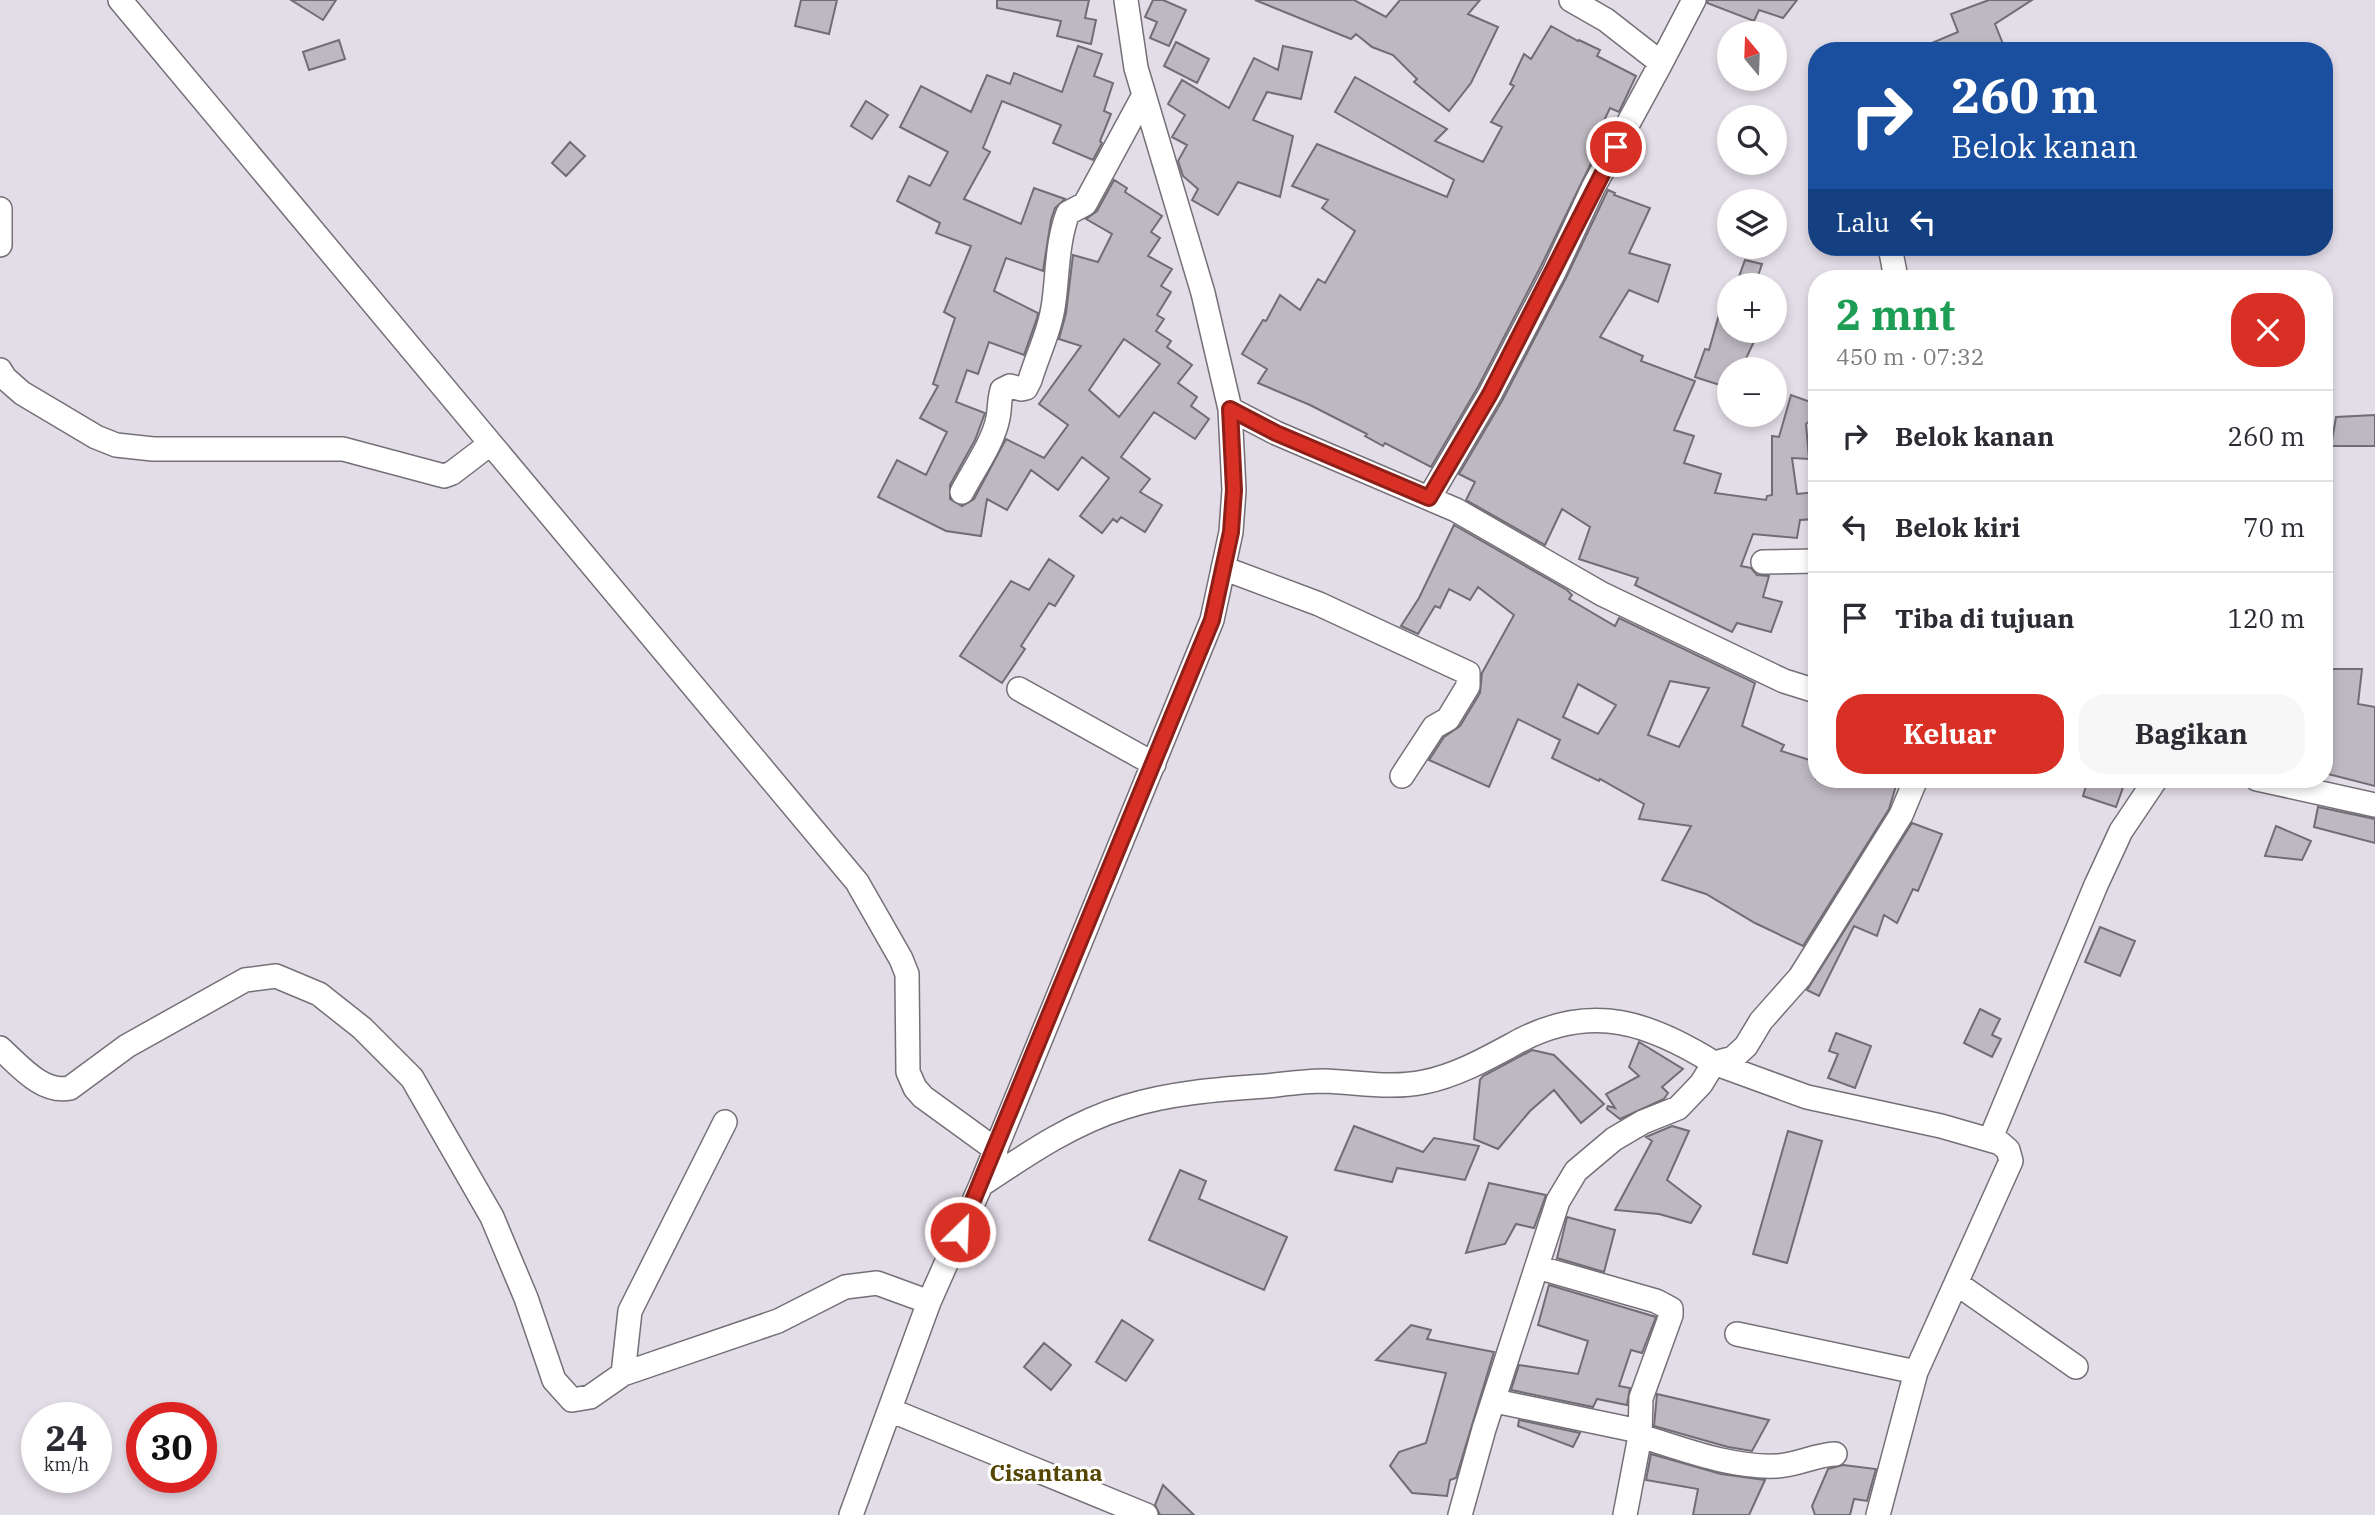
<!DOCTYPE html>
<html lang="id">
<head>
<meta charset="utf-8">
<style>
	:root { --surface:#fff; --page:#f7f7f7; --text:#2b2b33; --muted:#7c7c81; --line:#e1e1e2; --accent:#d93025 }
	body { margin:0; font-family:"IBM Plex Serif",serif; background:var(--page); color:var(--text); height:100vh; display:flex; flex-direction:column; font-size:26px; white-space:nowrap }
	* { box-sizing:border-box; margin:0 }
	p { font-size:23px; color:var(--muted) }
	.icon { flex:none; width:38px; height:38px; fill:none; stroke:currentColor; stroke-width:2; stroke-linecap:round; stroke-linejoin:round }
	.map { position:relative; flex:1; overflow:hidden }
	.sheet { position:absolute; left:1808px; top:270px; width:525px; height:518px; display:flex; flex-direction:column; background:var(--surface); border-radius:28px; box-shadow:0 4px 10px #0003 }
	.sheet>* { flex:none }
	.top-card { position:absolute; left:1808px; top:42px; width:525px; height:214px; border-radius:28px; box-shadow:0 4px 10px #0003; background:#1a4fa0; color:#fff; overflow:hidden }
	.needle { width:46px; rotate:341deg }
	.buttons { position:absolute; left:1717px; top:21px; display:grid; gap:14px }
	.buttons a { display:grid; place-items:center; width:70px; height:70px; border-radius:50%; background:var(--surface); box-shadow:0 4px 10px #0003; font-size:35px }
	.speed { position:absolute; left:21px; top:1402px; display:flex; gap:14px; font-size:35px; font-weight:700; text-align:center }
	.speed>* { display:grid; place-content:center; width:91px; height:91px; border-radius:50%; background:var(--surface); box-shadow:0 4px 10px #0003; line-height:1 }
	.speed small { font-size:18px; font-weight:400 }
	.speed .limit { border:10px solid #d22; background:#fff; color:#111 }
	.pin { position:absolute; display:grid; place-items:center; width:60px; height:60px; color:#fff; margin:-30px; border:4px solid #fff; border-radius:50%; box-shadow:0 2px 7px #0007 }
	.me { position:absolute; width:77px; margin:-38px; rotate:24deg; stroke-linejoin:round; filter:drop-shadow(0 0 5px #0008) }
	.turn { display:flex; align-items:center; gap:24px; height:147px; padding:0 28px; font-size:32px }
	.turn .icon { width:91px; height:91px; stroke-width:2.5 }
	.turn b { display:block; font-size:49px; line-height:60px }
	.then { display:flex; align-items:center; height:66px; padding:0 28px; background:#0003; gap:14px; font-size:26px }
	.round { display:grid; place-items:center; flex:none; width:74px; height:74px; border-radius:28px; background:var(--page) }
	.head { display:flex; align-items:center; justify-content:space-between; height:119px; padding:0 28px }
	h1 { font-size:42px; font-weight:700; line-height:52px; color:#1e9e55 }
	.cta { display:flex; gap:14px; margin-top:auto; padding:14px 28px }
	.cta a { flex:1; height:80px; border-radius:28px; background:var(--accent); color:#fff; font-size:28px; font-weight:700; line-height:80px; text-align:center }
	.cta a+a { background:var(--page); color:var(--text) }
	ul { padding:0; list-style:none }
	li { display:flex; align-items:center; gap:21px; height:91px; padding:0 28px; border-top:2px solid var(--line) }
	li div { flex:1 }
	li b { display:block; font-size:26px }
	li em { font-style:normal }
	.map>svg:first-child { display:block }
	.building { fill:#beb8c1; stroke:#726d75; stroke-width:2; fill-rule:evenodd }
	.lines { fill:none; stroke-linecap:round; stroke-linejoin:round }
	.minor-casing { stroke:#757078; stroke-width:26 }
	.minor { stroke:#fff; stroke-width:23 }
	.route-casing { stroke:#8d1f18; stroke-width:18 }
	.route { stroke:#d93025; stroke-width:12 }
	.labels { text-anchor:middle; stroke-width:6; stroke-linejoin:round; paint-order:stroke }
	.quarter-label { font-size:23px; font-weight:bold; fill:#564603; stroke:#fff }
</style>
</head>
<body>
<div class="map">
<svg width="2375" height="1515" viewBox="0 0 2375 1515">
	<rect width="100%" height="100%" fill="#e3dde7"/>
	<!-- building -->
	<path class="building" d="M291 0H336L323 20Z
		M801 0H837L829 34 795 26Z
		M997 0H1089L1085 18 1096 20 1091 44 1057 36 1061 21 997 8Z
		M1153 0H1163L1186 10 1169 46 1150 38 1157 22 1145 17Z
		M1255 0H1354L1386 17 1400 0H1480L1468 14 1498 27 1471 83 1449 111 1414 82 1417 79 1393 55 1372 47 1356 34 1351 39Z
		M1708 0H1797L1783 18 1759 10 1754 21 1707 3Z
		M1989 0H2032L1995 24 2003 44 1987 51H1913L1958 32 1951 14Z
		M1551 26 1578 41 1579 40 1600 50 1597 56 1636 76 1619 112 1610 108 1591 148 1597 151 1541 266 1478 387 1431 467 1385 443 1383 446 1365 436 1367 434 1310 405 1258 383 1267 369 1242 354 1263 320 1266 321 1280 295 1300 310 1318 279 1325 283 1355 231 1322 208 1328 200 1292 186 1317 144 1447 197 1454 180 1335 112 1355 77 1447 129 1435 141 1483 162 1502 127 1491 122 1514 86 1510 84 1524 54 1531 59Z
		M339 40 345 59 309 70 303 52Z
		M1176 42 1209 59 1197 83 1164 66Z
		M1078 46 1102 54 1094 76 1113 83 1104 111 1111 114 1100 141 1102 143 1093 160 1053 143 1061 125 1002 101 983 148 990 152 964 199 1021 224 1034 188 1065 199 1055 208 1051 220 1043 271 1006 258 994 291 1038 313 1037 318 1024 355 989 342 978 374 967 370 956 402 985 413 975 440 950 485V499L962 506 974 499 1006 439 1044 458 1068 425 1039 404 1081 346 1059 339 1066 313 1073 255 1098 262 1112 234 1086 219 1097 211 1114 180 1127 188 1125 192 1162 216 1151 232 1160 238 1148 256 1172 269 1161 286 1171 292 1157 315 1164 319 1156 331 1171 341 1167 347 1192 365 1178 383 1197 397 1191 406 1209 419 1195 439 1154 412 1121 457 1150 479 1140 492 1162 505 1145 532 1121 517 1117 522 1113 519 1102 533 1080 516 1109 478 1082 457 1058 490 1031 470 1007 510 987 499 981 536 946 531 878 497 897 460 926 475 947 432 920 418 938 386 933 384 955 318 944 312 971 246 936 233 940 223 897 201 909 176 930 186 948 152 900 127 921 86 971 112 987 75 1010 84 1014 73 1062 92ZM1124 339 1160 364 1119 417 1089 390Z
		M1283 46 1312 52 1301 99 1267 92 1253 120 1293 136 1280 197 1238 182 1218 215 1192 200 1198 189 1183 176 1178 161 1187 145 1172 137 1185 115 1168 104 1182 80 1229 108 1254 58 1278 70Z
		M866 101 888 115 872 139 851 126Z
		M570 142 585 156 566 176 552 163Z
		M1608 190 1615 193 1614 195 1650 208 1629 253 1670 265 1658 302 1629 290 1600 337 1643 356 1641 361 1695 381 1674 430 1694 436 1684 463 1721 474 1715 493 1766 500 1767 496 1772 495V436L1779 437 1791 395 1816 404 1814 418 1806 424 1809 459 1792 458 1797 494 1816 492V519L1800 520 1797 538 1753 534 1741 566 1751 568 1757 575 1769 576 1763 597 1782 602 1771 632 1737 623 1732 632 1635 585 1638 578 1579 559 1590 527 1562 509 1545 545 1466 500 1475 482 1459 474 1502 401 1566 278Z
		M1745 260 1762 264 1755 285H1736Z
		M1724 297 1729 298V331H1759L1741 369H1729V388L1695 377 1705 349 1709 350Z
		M2375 415V446H2331L2336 417Z
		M1454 525 1567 590 1572 595 1569 599 1615 626 1619 618 1755 683 1742 726 1784 745 1781 751 1816 762V779H1898L1889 809 1803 946 1755 923 1706 894 1662 880 1691 826 1639 819 1644 804 1600 779 1599 781 1552 758 1560 740 1518 719 1489 787 1429 760 1444 737 1460 726 1480 693 1482 673 1514 615 1478 587 1470 600 1449 589 1440 608 1435 606 1418 634 1401 626 1419 598ZM1670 681 1709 688 1679 747 1648 735ZM1578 684 1616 705 1598 734 1563 717Z
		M1049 559 1074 576 1055 606 1049 603 1021 646 1025 649 1002 683 960 656 1011 581 1029 590Z
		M2330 669H2362L2358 704 2375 707V786L2324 773V689Z
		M2088 779H2126L2116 807 2083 796Z
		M2318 807 2375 819V843L2314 827Z
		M1912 823 1942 834 1918 891 1913 889 1897 923 1884 915 1877 936 1854 926 1819 996 1807 990Z
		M2276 826 2311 841 2302 860 2265 856Z
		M2100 927 2135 941 2120 976 2085 962Z
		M1980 1009 2000 1019 1992 1035 2001 1039 1992 1057 1964 1043Z
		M1836 1033 1871 1046 1855 1088 1828 1078 1838 1054 1829 1051Z
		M1639 1042 1683 1069 1662 1087 1668 1093 1664 1099 1620 1119 1607 1109 1608 1106 1615 1108 1606 1094 1639 1076 1629 1067Z
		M1532 1050 1554 1055 1604 1104 1581 1123 1554 1090 1530 1111 1498 1149 1474 1139 1480 1080 1483 1076Z
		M1354 1126 1423 1152 1434 1138 1479 1146 1465 1180 1397 1168 1392 1182 1335 1170Z
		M1672 1126 1689 1131 1667 1180 1701 1206 1691 1223 1659 1214 1615 1210 1652 1141 1646 1137Z
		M1788 1131 1822 1141 1787 1263 1753 1254Z
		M1180 1170 1206 1181 1199 1199 1287 1237 1264 1290 1149 1240Z
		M1489 1183 1546 1195 1534 1228 1516 1224 1505 1244 1466 1253Z
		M1567 1217 1615 1230 1604 1272 1557 1258Z
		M1549 1285 1656 1317 1642 1353 1631 1350 1619 1386 1630 1388 1627 1405 1597 1399 1593 1407 1511 1390 1519 1365 1578 1374 1588 1341 1538 1325Z
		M1122 1320 1153 1340 1126 1381 1096 1362Z
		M1411 1325 1431 1330 1427 1339 1494 1352 1456 1478 1450 1480 1447 1496 1412 1493 1390 1466 1399 1452 1426 1443 1446 1373 1376 1360Z
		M1044 1343 1071 1365 1051 1390 1024 1367Z
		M1657 1394 1769 1420 1752 1451 1728 1447 1654 1426Z
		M1519 1420 1580 1433 1573 1447 1518 1426Z
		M1651 1454 1721 1474 1765 1480 1749 1515H1693L1698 1489 1646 1480Z
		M1843 1465 1876 1469 1867 1501 1854 1499 1850 1515H1815L1812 1506 1828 1469Z
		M1163 1485 1194 1515H1160L1155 1505Z"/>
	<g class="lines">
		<defs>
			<path id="minor" d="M120 0 857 882 901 959 907 974 908 1072 915 1088 923 1097 996 1150
				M1571 0 1606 20 1661 63 1694 0
				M0 209V245
				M1890 247 1896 278
				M0 370 5 378 22 393 96 437 116 445 153 449H343L444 476 452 473 490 444
				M1230 409 1276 433 1456 510 1602 594 1784 681 1816 691
				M962 492C974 469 993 443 998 418 1000 408 999 400 1002 390L1010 386 1021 389 1026 388 1030 380C1038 354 1051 328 1054 301 1058 271 1057 242 1068 213L1085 204 1144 95
				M1429 498 1490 394 1554 272 1593 188 1661 63
				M1763 562 1816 561
				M1223 568 1319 604 1468 673V686L1448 719 1434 727 1402 776
				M1019 689 1154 764
				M2257 779 2375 805
				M0 1048C19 1065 42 1094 70 1088L127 1046 245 980 276 976 319 994 362 1028 412 1078 492 1217 526 1298 554 1380 572 1400 590 1397 623 1374 778 1321 845 1287 877 1283 929 1302
				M1990 1140 2096 885 2121 831 2156 779
				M981 1185C1026 1155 1072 1123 1125 1107 1169 1093 1220 1089 1266 1086 1285 1084 1305 1081 1324 1081 1357 1082 1391 1089 1424 1082 1459 1075 1491 1056 1521 1040 1593 1003 1650 1023 1714 1063L1733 1058 1746 1046 1761 1021 1800 977 1901 815 1916 779
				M1537 1267 1656 1301 1671 1309V1315L1641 1398 1640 1436 1625 1515
				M1956 1283 2076 1367
				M1737 1334 1916 1372 1878 1515
				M623 1374 630 1311 725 1122
				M1495 1401 1639 1431
				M890 1410 1146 1515
				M1640 1436C1684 1449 1730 1468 1777 1466 1797 1465 1815 1455 1835 1454
				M851 1515 929 1302 981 1185 1212 620 1231 532 1234 490 1230 409 1203 293 1136 68 1126 0
				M1460 1515 1484 1429 1558 1201 1576 1171 1614 1139 1643 1122 1678 1108 1701 1084 1714 1063 1807 1097 1941 1126 2000 1143 2008 1150 2011 1161 1916 1372"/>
		</defs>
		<!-- minor casing -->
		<use href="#minor" class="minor-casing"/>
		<!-- minor -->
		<use href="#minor" class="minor"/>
	</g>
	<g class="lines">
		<defs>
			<path id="route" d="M960 1232 1212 620 1231 532 1234 490 1230 409 1276 433 1429 498 1490 394 1616 147"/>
		</defs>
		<!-- route casing -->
		<use href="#route" class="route-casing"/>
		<!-- route -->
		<use href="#route" class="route"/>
	</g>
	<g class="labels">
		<!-- quarter labels -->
		<g class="quarter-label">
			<text x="1046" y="1481">Cisantana</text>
		</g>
	</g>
</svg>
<div class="buttons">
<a><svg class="needle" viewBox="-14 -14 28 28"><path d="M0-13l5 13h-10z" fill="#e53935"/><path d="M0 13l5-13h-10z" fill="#7c7c81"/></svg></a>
<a><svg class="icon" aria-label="search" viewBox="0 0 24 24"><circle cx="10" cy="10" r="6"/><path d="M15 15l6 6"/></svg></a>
<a><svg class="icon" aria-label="layers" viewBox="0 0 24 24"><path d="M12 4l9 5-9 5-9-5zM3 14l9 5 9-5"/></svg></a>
<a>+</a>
<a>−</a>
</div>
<div class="speed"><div>24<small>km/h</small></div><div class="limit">30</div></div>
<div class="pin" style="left:1616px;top:147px;background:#d93025"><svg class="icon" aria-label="arrive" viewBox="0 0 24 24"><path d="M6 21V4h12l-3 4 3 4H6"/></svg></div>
<svg class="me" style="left:960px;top:1232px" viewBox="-20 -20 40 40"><circle r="17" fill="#d93025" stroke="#fff" stroke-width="3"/><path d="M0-11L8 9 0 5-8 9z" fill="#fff"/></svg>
<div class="top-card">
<div class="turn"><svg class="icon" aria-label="right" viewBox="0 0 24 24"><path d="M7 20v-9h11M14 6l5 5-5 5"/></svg><div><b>260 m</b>Belok kanan</div></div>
<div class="then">Lalu<svg class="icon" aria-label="left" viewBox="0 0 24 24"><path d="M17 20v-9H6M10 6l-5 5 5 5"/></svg></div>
</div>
<section class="sheet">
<div class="head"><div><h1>2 mnt</h1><p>450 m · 07:32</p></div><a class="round" style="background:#d93025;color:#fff"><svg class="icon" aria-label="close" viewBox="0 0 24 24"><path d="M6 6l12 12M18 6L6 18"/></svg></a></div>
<ul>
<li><svg class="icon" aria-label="right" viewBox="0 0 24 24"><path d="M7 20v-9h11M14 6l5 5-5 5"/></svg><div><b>Belok kanan</b></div><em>260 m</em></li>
<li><svg class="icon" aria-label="left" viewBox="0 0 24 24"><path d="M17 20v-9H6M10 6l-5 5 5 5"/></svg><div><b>Belok kiri</b></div><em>70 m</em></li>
<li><svg class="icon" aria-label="arrive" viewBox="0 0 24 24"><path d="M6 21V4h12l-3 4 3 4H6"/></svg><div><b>Tiba di tujuan</b></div><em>120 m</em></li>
</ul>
<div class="cta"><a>Keluar</a><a>Bagikan</a></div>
</section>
</div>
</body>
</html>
